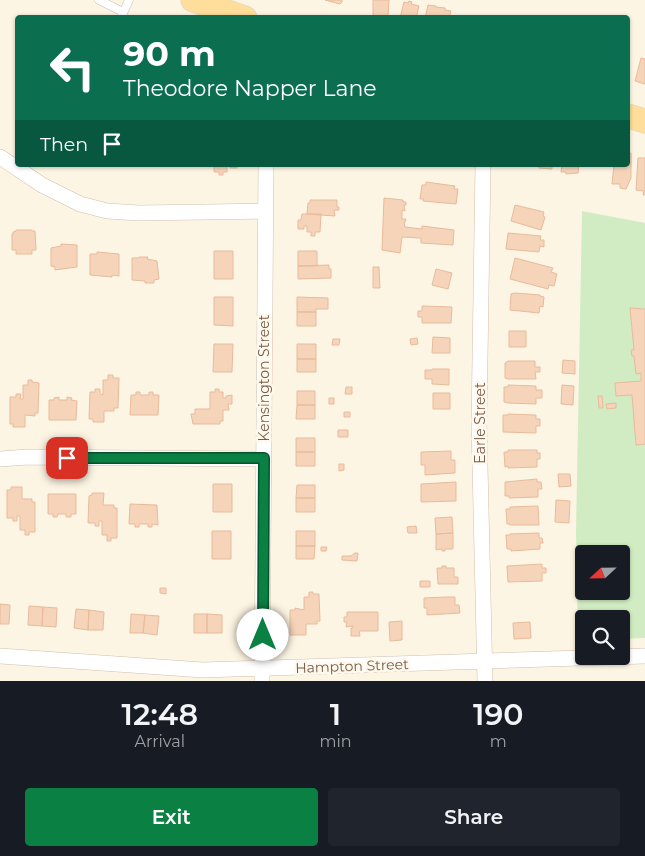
<!DOCTYPE html>
<html lang="en">
<head>
<meta charset="utf-8">
<style>
	:root { --surface:#171b24; --page:#20242c; --text:#f1f3f6; --muted:#9ea1a6; --accent:#0b8043 }
	body { margin:0; font-family:Montserrat,sans-serif; background:var(--page); color:var(--text); height:100vh; display:flex; flex-direction:column; font-size:19px; white-space:nowrap }
	* { box-sizing:border-box; margin:0 }
	p { font-size:16px; color:var(--muted) }
	.icon { flex:none; width:28px; height:28px; fill:none; stroke:currentColor; stroke-width:2; stroke-linecap:round; stroke-linejoin:round }
	.map { position:relative; height:681px; overflow:hidden }
	.sheet { display:flex; flex-direction:column; background:var(--surface); flex:1 }
	.sheet>* { flex:none }
	.top-card { position:absolute; left:15px; top:15px; width:615px; height:152px; border-radius:5px; box-shadow:0 1px 4px #0004; background:#0b6e4f; color:#fff; overflow:hidden }
	.needle { width:32px; rotate:248deg }
	.controls { position:absolute; left:575px; top:545px; display:grid; gap:10px }
	.controls a { display:grid; place-items:center; width:55px; height:55px; border-radius:5px; background:var(--surface); box-shadow:0 1px 4px #0004; font-size:25px }
	.pin { position:absolute; display:grid; place-items:center; width:42px; height:42px; color:#fff; margin:-21px; border-radius:10px; box-shadow:0 2px 8px #0006 }
	.me { position:absolute; width:55px; margin:-28px; rotate:0deg; stroke-linejoin:round; filter:drop-shadow(0 0 4px #0008) }
	.turn { display:flex; align-items:center; gap:18px; height:105px; padding:0 25px; font-size:22px }
	.turn .icon { width:65px; height:65px; stroke-width:2.5 }
	.turn b { display:block; font-size:35px; line-height:42px }
	.then { display:flex; align-items:center; height:48px; padding:0 25px; background:#0003; gap:10px; font-size:19px }
	.eta { display:flex; justify-content:space-evenly; align-items:center; height:85px; text-align:center }
	.eta b { font-size:30px; font-weight:600; line-height:35px }
	.button { display:flex; gap:10px; margin-top:auto; padding:10px 25px }
	.button a { flex:1; height:58px; border-radius:5px; background:var(--accent); color:#fff; font-size:20px; font-weight:600; line-height:58px; text-align:center }
	.button a+a { background:var(--page); color:var(--text) }
	.map>svg:first-child { display:block }
	.green { fill:#d1ecc2; fill-rule:evenodd }
	.building { fill:#f5d4ba; stroke:#e8bb9a }
	.lines { fill:none; stroke-linecap:round; stroke-linejoin:round }
	.lane-casing { stroke:#d2bfac; stroke-width:9 }
	.street-casing { stroke:#d2bfac; stroke-width:16 }
	.primary-casing { stroke:#dcd4cf; stroke-width:25 }
	.lane { stroke:#fff; stroke-width:8 }
	.street { stroke:#fff; stroke-width:15 }
	.primary { stroke:#ffdd9a; stroke-width:24 }
	.route-casing { stroke:#07532c; stroke-width:12 }
	.route { stroke:#0b8043; stroke-width:9 }
	.labels { text-anchor:middle; stroke-width:5; stroke-linejoin:round; paint-order:stroke }
	.street-label { font-size:14px; fill:#785b48; stroke:#fff8ec }
</style>
</head>
<body>
<div class="map">
<svg width="645" height="681" viewBox="0 0 645 681">
	<rect width="100%" height="100%" fill="#fdf5e4"/>
	<!-- green -->
	<path class="green" d="M582 211 645 223V638L621 639V619H584V641H578L576 532ZM584 554H621V591H584Z"/>
	<!-- building -->
	<path class="building" d="M325 0H342V2L340 4Z
		M373 0H389L388 16H373Z
		M409 1 412 2 411 4 419 6 416 18H400L404 2 408 3Z
		M428 5 436 6V7L445 8V10L451 11 449 18H425Z
		M641 58 645 59V84L635 81Z
		M628 153H631V178L626 189 620 188V184H612L614 165H628Z
		M638 158H645V195H643L644 191 636 190Z
		M214 165H237V168H230V166H227V172H223V175H219V172H214Z
		M539 165H552V169L539 168Z
		M562 165H579L578 173 566 174V172H561Z
		M426 182 455 186 454 189H458L456 204 423 201 424 199H420L422 185H426Z
		M384 198 403 200V202H406V205H404L405 211 402 210V219H406L405 222H404L405 227 422 229V226L454 230 453 245 421 243V238L402 237 400 253 382 250Z
		M310 200H337V207H339V210H334L335 216 307 214 308 203H310Z
		M515 205 544 212 543 216 545 217 541 230 511 221Z
		M302 214H321L320 232H315V236H311V232H307V226H304V229H298V220H301Z
		M16 230H32V231H35L36 250H32V254H16V250H12V234H13V232L16 231Z
		M508 233 541 236 540 240H544V247L540 246 539 252 506 249Z
		M61 244 77 245V267L55 270V267L51 266V248L61 246Z
		M214 251H233V279H214Z
		M298 251H317V266H298Z
		M97 252 119 254V276L112 275V277L90 275V254H97Z
		M139 257H148L147 259 157 261 159 279 154 280V283H145V281L132 280V258H139Z
		M515 258 553 268 551 272 557 274 554 286 549 285 548 289 510 279Z
		M329 265V269H331V278L298 279V266Z
		M373 267H379L380 288H373Z
		M436 269 452 273 448 289 432 285Z
		M515 293 540 295V296L544 297 543 307 540 306 539 313 510 310 511 294Z
		M214 297H233V326L214 325Z
		M297 297 328 298V309H316V312H297Z
		M422 306 452 307 451 323H422V317H418V311H422Z
		M630 308 645 309V444L636 445 632 395 616 396 615 383 641 381V373L636 374 634 356H632L631 350H634Z
		M297 312H316V326H297Z
		M509 331H526V347H509Z
		M433 337 450 338V353H432Z
		M417 338 418 344 411 345 410 339Z
		M333 339H340L339 345H332Z
		M214 344H233L232 372H213Z
		M297 344H316V359H297Z
		M297 359H316V372H297Z
		M563 360 575 361V374L562 373Z
		M508 361H535V367H540V372H535L536 379H508L505 378V363Z
		M432 369H449V385L432 384V379H425V370H432Z
		M108 375H113V378H119L118 408H114V411H104V422H93V419H89L90 392H95V389H100V394L103 395V380H108Z
		M28 380H32V382L39 383 38 413H35V416L25 415V427H13V424H10V397H16V394H21L20 399H23V385H28Z
		M508 385 536 386V390H542V398H536V404L508 403 504 402V387H508Z
		M562 385 574 386 573 405 561 404Z
		M346 387H352V394H345Z
		M215 389H219V392H223V398H226V396L232 395V404H228L229 410H223V421H220V424H193L191 414H195V409H210V392H215Z
		M297 391H315V405H297Z
		M136 392H140V395H149V392H153V395H159L158 415H130L131 395H136Z
		M433 393H450V409H433Z
		M598 396H602L603 408H599Z
		M59 397V400H67V397L72 398 71 400 77 401 76 420H49V400H54V398Z
		M329 398H334V404H329Z
		M616 403V408L607 409 606 404Z
		M297 405H315V419H296Z
		M344 412H350V417H344Z
		M508 414 536 415V419H540V426H536V433L503 432V415H508Z
		M338 430H348V437H338Z
		M296 438H315V452H296Z
		M508 450H537V453H540V459H537V467L508 468V466L505 467 504 452H508Z
		M451 451V460H455V473L425 475V465H421V452Z
		M296 452H315V466H296Z
		M339 464H344V470L339 471Z
		M558 474H570L571 486 559 487Z
		M537 479V482H541L542 489H538V497L509 498V496H505V482Z
		M456 482V501L421 502V484Z
		M213 484H232V512H213Z
		M297 485H315V498H296Z
		M11 487H22V499H32V502H35V532H29V535H25V530H20V516H17V521H13V518H7V490H11Z
		M92 493H104L103 505H114V508H117V538H111V541H107V535H102V521H99V526H95V523H88L89 496 92 495Z
		M48 494H76V514H71V517H66V514H58L57 517H53V514H48Z
		M296 498H315V512H296Z
		M556 500 570 501 569 523 555 522Z
		M130 504 157 505 158 525 152 524V527H148V524H139V527H135V524H129Z
		M538 506 539 525H510V524H507L506 509H510V507Z
		M452 517 453 533 436 534 435 518Z
		M416 526 417 533H408L407 527Z
		M212 531H231V559H212Z
		M296 531H315V546H296Z
		M453 533V549H445V551H442V549L436 550V534Z
		M539 533V538H542L543 543H540V549L511 551V549H507L506 535H510V534Z
		M296 546H315L314 559H296Z
		M321 547H327L326 551H321Z
		M355 553H358L357 561 342 560V556H351Z
		M542 564V568H546V573H542V581L508 582 507 566Z
		M442 566H446V568H454V577H458V584H438L437 568H442Z
		M420 581H430V587H420Z
		M160 588H166V594L160 593Z
		M309 592H313V594H319L320 621H317V624H306V635H290V610H295V608L304 610V597H309Z
		M447 597H455V605H459L460 613 427 615V608H424V598Z
		M0 604 10 605 9 624H0Z
		M29 606 43 607 42 626 28 625Z
		M43 607 57 608 56 627 42 626Z
		M76 609 89 610 88 630 74 628Z
		M89 610 104 612 103 630H88Z
		M347 612H378V631H359L360 636H351V628H353V626L346 627 347 622H344V617H347Z
		M131 614 145 615 143 633H130Z
		M194 614H207V633H194Z
		M207 614 222 615V633H207Z
		M145 615 159 616 157 635 143 633Z
		M402 621V640L390 641 389 622Z
		M530 622 531 638 514 639 513 623Z"/>
	<g class="lines">
		<defs>
			<path id="lane" d="M99 0 123 12
				M121 18 129 0"/>
			<path id="street" d="M0 157 42 185 80 204 107 211 139 213 265 211
				M483 165 479 423 485 681
				M0 459 28 457 264 459
				M0 656 203 670 645 656
				M262 681 266 165"/>
			<path id="primary" d="M193 0 245 18
				M628 116 645 121"/>
		</defs>
		<!-- lane casing -->
		<use href="#lane" class="lane-casing"/>
		<!-- street casing -->
		<use href="#street" class="street-casing"/>
		<!-- primary casing -->
		<use href="#primary" class="primary-casing"/>
		<!-- lane -->
		<use href="#lane" class="lane"/>
		<!-- street -->
		<use href="#street" class="street"/>
		<!-- primary -->
		<use href="#primary" class="primary"/>
	</g>
	<g class="lines">
		<defs>
			<path id="route" d="M67 458H264L263 635"/>
		</defs>
		<!-- route casing -->
		<use href="#route" class="route-casing"/>
		<!-- route -->
		<use href="#route" class="route"/>
	</g>
	<g class="labels">
		<!-- street labels -->
		<g class="street-label">
			<text transform="translate(264 378) rotate(-90)" y="5">Kensington Street</text>
			<text transform="translate(480 423) rotate(-90)" y="5">Earle Street</text>
			<text transform="translate(352 666) rotate(-2)" y="5">Hampton Street</text>
		</g>
	</g>
</svg>
<div class="controls">
<a><svg class="needle" viewBox="-14 -14 28 28"><path d="M0-13l5 13h-10z" fill="#e53935"/><path d="M0 13l5-13h-10z" fill="#9ea1a6"/></svg></a>
<a><svg class="icon" aria-label="search" viewBox="0 0 24 24"><circle cx="10" cy="10" r="6"/><path d="M15 15l6 6"/></svg></a>
</div>
<div class="pin" style="left:67px;top:458px;background:#d93025"><svg class="icon" aria-label="arrive" viewBox="0 0 24 24"><path d="M6 21V4h12l-3 4 3 4H6"/></svg></div>
<svg class="me" style="left:263px;top:635px" viewBox="-20 -20 40 40"><circle r="19" fill="#fff"/><path d="M0-13L10 11 0 6-10 11z" fill="#0b8043"/></svg>
<div class="top-card">
<div class="turn"><svg class="icon" aria-label="left" viewBox="0 0 24 24"><path d="M17 20v-9H6M10 6l-5 5 5 5"/></svg><div><b>90 m</b>Theodore Napper Lane</div></div>
<div class="then">Then<svg class="icon" aria-label="arrive" viewBox="0 0 24 24"><path d="M6 21V4h12l-3 4 3 4H6"/></svg></div>
</div>
</div>
<section class="sheet">
<div class="eta">
<div><b>12:48</b><p>Arrival</p></div>
<div><b>1</b><p>min</p></div>
<div><b>190</b><p>m</p></div>
</div>
<div class="button"><a>Exit</a><a>Share</a></div>
</section>
</body>
</html>
